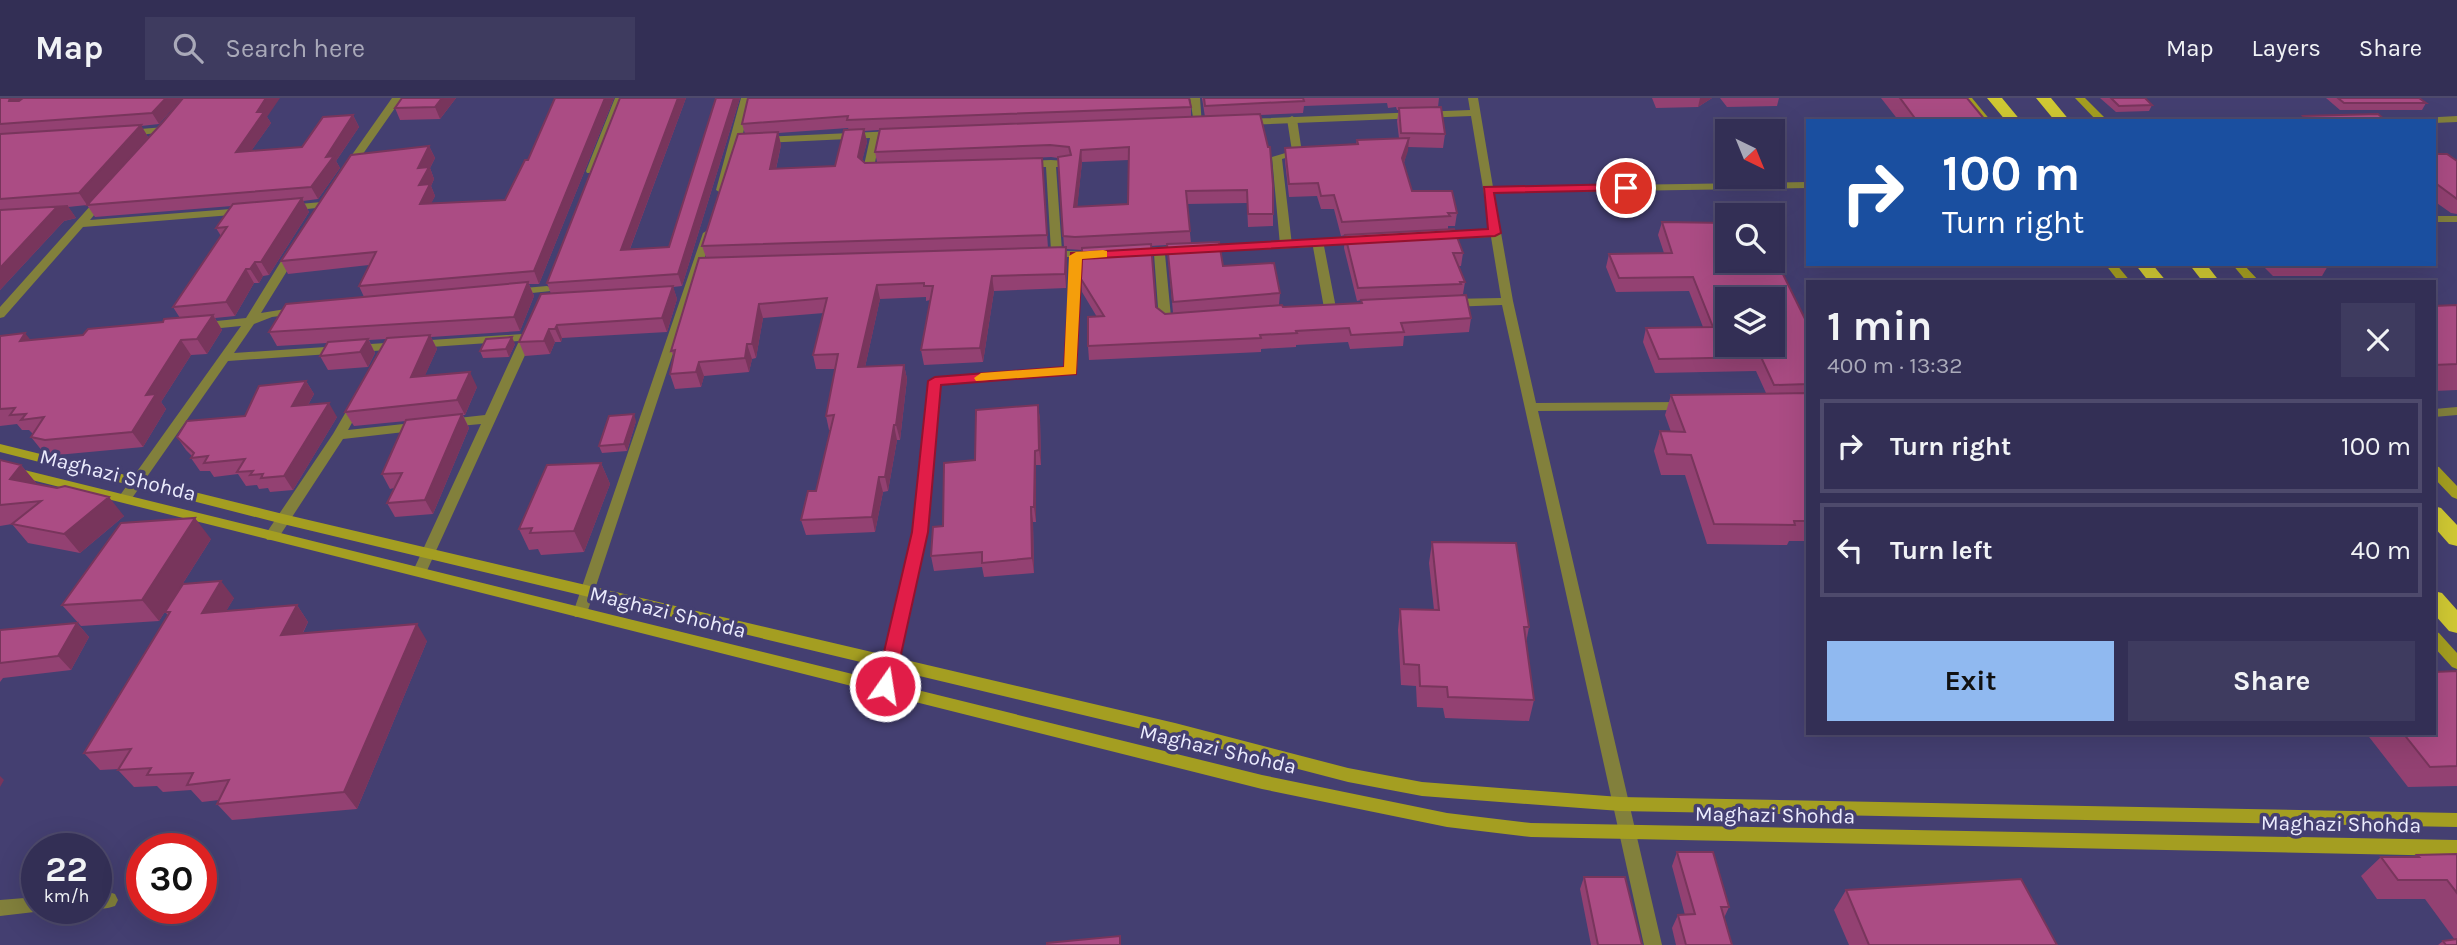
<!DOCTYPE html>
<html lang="en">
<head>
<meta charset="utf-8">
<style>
	:root { --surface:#332f55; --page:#3e3b5f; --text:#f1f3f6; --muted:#a9a9b9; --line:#4e4a6c; --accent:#90b9f0 }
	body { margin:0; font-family:Karla,sans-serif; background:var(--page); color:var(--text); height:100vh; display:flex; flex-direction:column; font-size:26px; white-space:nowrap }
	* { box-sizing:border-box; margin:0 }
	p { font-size:23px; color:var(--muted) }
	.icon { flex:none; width:38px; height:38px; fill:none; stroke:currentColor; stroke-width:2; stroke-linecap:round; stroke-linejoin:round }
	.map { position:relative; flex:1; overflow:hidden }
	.side { position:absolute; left:1806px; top:182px; width:630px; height:455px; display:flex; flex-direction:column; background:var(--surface); border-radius:0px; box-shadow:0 7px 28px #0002,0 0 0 2px var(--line) }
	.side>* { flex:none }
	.guide { position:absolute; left:1806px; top:21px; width:630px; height:147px; border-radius:0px; box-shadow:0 7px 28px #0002,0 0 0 2px var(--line); background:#1a4fa0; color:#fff; overflow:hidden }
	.needle { width:46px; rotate:137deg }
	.controls { position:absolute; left:1715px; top:21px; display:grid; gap:14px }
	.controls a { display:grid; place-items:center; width:70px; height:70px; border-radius:0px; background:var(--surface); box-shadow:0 7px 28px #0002,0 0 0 2px var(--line); font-size:35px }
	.speed { position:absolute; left:21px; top:735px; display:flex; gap:14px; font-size:35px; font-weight:700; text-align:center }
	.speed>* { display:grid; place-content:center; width:91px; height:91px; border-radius:50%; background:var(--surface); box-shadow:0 7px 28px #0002,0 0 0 2px var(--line); line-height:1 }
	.speed small { font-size:18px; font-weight:400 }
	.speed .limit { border:10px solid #d22; background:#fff; color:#111 }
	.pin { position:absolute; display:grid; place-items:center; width:60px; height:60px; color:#fff; margin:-30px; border:4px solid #fff; border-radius:50%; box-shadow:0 2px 7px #0007 }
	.me { position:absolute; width:77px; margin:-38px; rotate:13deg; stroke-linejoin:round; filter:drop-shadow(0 0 5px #0008) }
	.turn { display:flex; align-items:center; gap:24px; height:147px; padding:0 21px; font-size:32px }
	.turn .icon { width:91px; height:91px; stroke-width:2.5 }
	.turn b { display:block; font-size:49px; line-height:60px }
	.round { display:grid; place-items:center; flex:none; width:74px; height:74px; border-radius:0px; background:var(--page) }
	.summary { display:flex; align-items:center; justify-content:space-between; height:119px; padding:0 21px }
	h1 { font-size:42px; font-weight:700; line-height:52px }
	.button { display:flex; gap:14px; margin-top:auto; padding:14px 21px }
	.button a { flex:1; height:80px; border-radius:0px; background:var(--accent); color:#111; font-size:28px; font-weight:700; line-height:80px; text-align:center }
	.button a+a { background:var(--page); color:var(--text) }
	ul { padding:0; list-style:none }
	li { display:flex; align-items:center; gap:21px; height:94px; margin:0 14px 10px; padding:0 7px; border:4px solid var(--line); border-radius:0px }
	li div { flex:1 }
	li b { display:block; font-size:26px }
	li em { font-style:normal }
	header { display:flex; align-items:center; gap:42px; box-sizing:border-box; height:98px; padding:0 35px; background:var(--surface); border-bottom:2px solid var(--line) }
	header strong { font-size:33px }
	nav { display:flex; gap:38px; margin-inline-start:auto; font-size:24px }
	.search { width:490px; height:63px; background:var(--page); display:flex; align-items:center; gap:18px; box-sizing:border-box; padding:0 24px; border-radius:0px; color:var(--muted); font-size:26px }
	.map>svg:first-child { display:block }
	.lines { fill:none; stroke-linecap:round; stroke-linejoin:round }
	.lane { fill:#82803c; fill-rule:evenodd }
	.street { fill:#82803c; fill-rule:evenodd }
	.secondary { fill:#a49e21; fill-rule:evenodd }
	.highway { fill:#d0c933; fill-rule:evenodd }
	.wall { fill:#934172; fill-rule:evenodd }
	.shaded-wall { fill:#78355c }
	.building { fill:#ab4c84; stroke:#78355c; stroke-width:2; fill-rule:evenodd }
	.route { fill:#e11d48; stroke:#92132f; stroke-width:2 }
	.slow { fill:#f59e0b }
	.labels { text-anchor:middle; stroke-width:7; stroke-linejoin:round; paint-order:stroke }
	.street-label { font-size:21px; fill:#ebebfd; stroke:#443f71 }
</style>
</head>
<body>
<header>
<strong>Map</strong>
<div class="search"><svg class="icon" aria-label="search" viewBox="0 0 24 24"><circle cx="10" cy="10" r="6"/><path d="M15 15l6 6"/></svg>Search here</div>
<nav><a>Map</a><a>Layers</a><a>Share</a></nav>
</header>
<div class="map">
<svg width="2457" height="847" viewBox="0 0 2457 847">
	<rect width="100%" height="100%" fill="#443f71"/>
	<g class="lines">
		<!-- lane -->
		<path class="lane" d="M1292 18 1297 21 1302 55 1282 61 1292 147 1286 150 1280 147 1272 59 1292 53 1287 21Z
			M2457 18V24L2434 25V23H2416L2421 20Z
			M2434 118H2457V124H2434Z
			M2457 309V317L2434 319V311Z"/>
		<!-- street -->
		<path class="street" d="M392 0H402L351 73H343L342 71Z
			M615 0H625L596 73 595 75H587L586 73Z
			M741 0H751L742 40 895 33 900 36 895 39 880 40 874 69 883 71 884 73 879 76 863 72 870 40 740 46 726 92 721 95 716 92Z
			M1190 0H1200L1202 28 1194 26Z
			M1468 0H1478L1493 89 1808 84V90L1494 95 1513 203 1536 305 1684 304 1690 308 1684 312 1538 313 1662 847H1644L1502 207 1449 209 1443 205 1449 201 1501 200 1491 139 1440 141 1435 138 1440 135 1490 132 1471 18 1244 27 1239 24 1244 21 1470 12Z
			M165 29 170 32 168 34 128 38 123 35 128 32Z
			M1051 62 1066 63 1071 66 1066 69H1056L1062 153H1098L1104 156 1098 159H1082L1077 273 1071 277 941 286 927 434 893 588 891 592 885 594 879 592 877 588 913 434 929 283 935 279 1065 270 1070 159H1049L1043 156 1051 153 1046 69H1025L1020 66 1025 63Z
			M104 96 109 99 90 122 244 110 249 113 244 116 83 129 4 219 0 220V209L100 97Z
			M322 104 326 105V109L288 113 283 110 288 107Z
			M708 132 713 135 587 515 585 519H575L573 515 703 135Z
			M1364 140 1370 143 1368 145 1324 148 1336 210 1330 214 1324 210 1313 149 1165 156 1171 219 1178 218 1184 222C1179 227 1164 229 1159 223L1154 156 1133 157 1127 154 1133 151 1159 149Z
			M294 149 300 152 261 215 298 209 304 213 302 215 272 219 254 226 234 255 523 236 526 230 530 229 536 233 425 477H415L413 473 481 326 449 329 443 325 449 321 485 317 519 243 228 263 130 403H120L118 400 241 228 201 232 195 228 197 225 246 220 288 152Z
			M547 188 553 191 551 193 513 197 507 194 513 191Z
			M358 299 364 303 348 332 422 324 428 328 422 332 343 341 277 442H267L265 438 267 434 333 336 354 300Z
			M109 794 115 796 118 802 115 808C109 810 101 812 94 810H96V795Z
			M37 799V810H45L43 813 0 818V802Z"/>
		<!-- secondary -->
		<path class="secondary" d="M1962 0H1972L1991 23H1981Z
			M2075 0H2085L2108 23H2097Z
			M2105 166H2116L2131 184H2119Z
			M2232 166H2243L2260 184H2247Z
			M0 346 283 416 1175 625 1348 670 1422 684 1620 699 2457 715V729L1620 713 1422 698 1348 684 1175 639 283 426 0 354Z
			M0 366 1262 677 1447 715 1531 725 2457 742V758L1531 739 1447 729 1262 691 0 374Z
			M2434 368 2439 369 2457 388V401L2452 399 2434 380Z
			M2434 533 2439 535 2457 555V571L2452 569 2434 549Z"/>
		<!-- highway -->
		<path class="highway" d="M1987 0H2002L2021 23H2006Z
			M2036 0H2051L2070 23H2055Z
			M2135 166H2152L2167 184H2149Z
			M2189 166H2206L2220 184H2203Z
			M2434 408 2441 410 2457 427V448L2449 446 2434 429Z
			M2434 493 2442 495 2457 512V535L2449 533 2434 516Z"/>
	</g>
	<!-- wall -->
	<path class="wall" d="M0 0H182L159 26 141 28 148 39 88 106 267 19 271 25 251 53 302 49 353 17 359 29 336 63 340 70 318 101 303 103 309 114 269 177 263 178 259 185H254L235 218 215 220 222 232 207 256 191 257 161 304 166 311 143 349 57 357 43 354 31 339 33 336 29 332H22L17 326 0 328V238L30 242 83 237 163 224 180 220 173 209 221 138 216 130 232 108 95 119 87 107 68 109 76 120 64 123 0 192Z
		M402 0H456L440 21 400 22 395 10Z
		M555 0H614L539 186H529L534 198 520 233 431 239 437 251 425 277 477 289 465 317H463L469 330 433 416 395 419 387 405 394 390 390 391 382 376 406 323 354 328 345 314 386 241 369 242 375 255 368 269 328 272 320 258 327 245 277 248 269 234 364 199 359 188 369 167 288 176 281 163 429 48 435 60 430 70 434 81 431 88 435 98 431 105 505 102 528 62Z
		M620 0H686L630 151 669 149 716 0H740L682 188 673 189 677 201 667 234 562 240 561 244H555L550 256 525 258 519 244 551 196 547 185Z
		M748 0 1191 9V19H1205L1202 0H1439L1438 9 1445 36 1443 50 1408 49 1404 65 1412 93 1457 115 1455 128H1448V132L1463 155 1461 168H1458L1465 184 1463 196 1460 197V198L1471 220 1469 234 1404 238 1403 248 1350 251 1348 244 1296 247V249L1261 251V254L1089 262 1088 248 1097 219 1082 194 1081 181 1082 152 1066 151 1067 163 1066 190 994 193 983 264 924 267 921 252 930 202 926 203V199L880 201 865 269 904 267 907 281 900 342H897L888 393 883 394 875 434 806 437 801 422 816 393 830 332H829L826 318 835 271H816L813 257 824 215 763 220 756 260 752 261 749 274 704 278 701 289 675 291 670 276 674 259 671 253 706 159 702 148 745 36 742 26ZM1387 5 1388 10 1396 9 1397 12H1399L1397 23 1399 40 1357 42 1356 46 1285 50V63L1289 99 1317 98 1321 111H1334L1341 138 1345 137 1344 150 1357 203 1361 202V205L1283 209 1279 207 1280 195 1223 168 1191 145 1187 106 1247 105 1248 129 1273 128V87L1260 17 1303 15 1304 8ZM848 30 849 32 835 68 776 71 781 47 778 35ZM879 32 875 54 877 64 865 65 862 62 867 44 864 33ZM1051 59 1058 60 1064 149 1048 150 1042 60H1032ZM1129 62 1128 106 1077 109 1082 64ZM1167 147 1173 215 1165 216 1156 209 1151 148Z
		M1652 0H1712L1698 9 1656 10Z
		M1720 0H1779L1777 8 1727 9Z
		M1881 0H1967L1986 23H1899Z
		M2100 0H2145L2152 7 2149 13 2116 14Z
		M2326 0H2419L2426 5 2422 12H2340Z
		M2434 56 2457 63V116L2451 115 2434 103Z
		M1662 124 1808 227V443H1789L1787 447 1707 446 1685 377H1661L1654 353 1660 333 1671 334 1665 317 1671 297 1766 295 1756 273 1655 275 1643 244 1646 230 1703 229 1689 193 1616 194 1606 169 1609 156 1664 155 1658 137Z
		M2261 166H2329L2322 178H2273Z
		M2457 207V292L2434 293V208Z
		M515 246 509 259 483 260 480 253Z
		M306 283 314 296 308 307 337 319 293 392 270 394 268 390 259 391 257 387 246 388 238 376 214 379 210 373H200L191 360 192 358 186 352 177 339 245 318Z
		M1038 307 1040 322 1041 367H1036V424H1033L1034 475 984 479 982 469 934 473 931 458 943 428 975 362Z
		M636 323 627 353 602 355 599 348Z
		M0 362 21 367 37 386 124 418 80 455 28 445 12 426 0 428Z
		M601 365 610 386 584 454 541 457 538 451 529 452 519 431Z
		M211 441 159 523 81 528 62 507Z
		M1432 444 1529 529 1526 545 1534 602 1529 623 1445 620 1443 610 1417 609 1416 588 1401 587 1398 532 1400 511 1434 512 1429 465Z
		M234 500 226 513 297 507 308 524 303 535 427 543 357 711 232 722 217 706 219 702 202 704 191 692 163 694 157 688 134 689 118 672 120 671 100 672 84 655 168 517 165 514Z
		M77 525 89 539 71 572 3 580 0 584V532Z
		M2457 573V688L2408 689 2366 635H2434Z
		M1677 754 1729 809 1724 820 1732 847H1676L1672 830 1678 817H1685L1672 768Z
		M2457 756V847H2438L2443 843 2455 842 2425 801H2377L2361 778 2381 759H2414L2417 757Z
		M1584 779 1642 847H1591L1580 791Z
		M1846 792 2057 847H1849L1834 812Z"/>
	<!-- shaded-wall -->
	<path class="shaded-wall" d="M10 0H24L17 7 9 3Z
		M166 0H182L159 26 152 15Z
		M266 0H280L267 19 271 25 242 66 236 54 257 14Z
		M442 0H456L440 21 435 9Z
		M605 0H614L539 186 534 173Z
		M678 0H686L625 164 621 152Z
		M734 0H740L682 188 678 176Z
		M1700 0H1712L1698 9Z
		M353 17 359 29 336 63 340 70 318 101 311 89 326 59Z
		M141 27 148 39 87 107 79 95Z
		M864 31 867 44 860 71 858 59Z
		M778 34 781 47 773 84 770 71Z
		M1409 40 1408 53 1401 73 1402 60Z
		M429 48 435 60 430 70 434 81 431 88 435 98 425 118 420 106 418 70Z
		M1081 52 1082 64 1076 122 1074 109Z
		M302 100 309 114 269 177 261 164Z
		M68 108 76 120 64 123 0 192V170L56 110Z
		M1066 149 1067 163 1066 190 1065 176Z
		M255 164 263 178 259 185 250 171Z
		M246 171 254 185 235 218 226 204Z
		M992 178 994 193 983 264 980 250Z
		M528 184 534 198 520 233 514 219Z
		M877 187 880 201 862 283 858 269Z
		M673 188 677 201 667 234 662 220Z
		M759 206 763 220 756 260 752 246Z
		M213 217 222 232 207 256 197 241Z
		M557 227 562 240 561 244 555 231Z
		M549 231 555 244 550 256 544 243Z
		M25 235 37 250 20 243Z
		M430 237 437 251 418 293 411 279Z
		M512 239 515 246 509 259 506 251Z
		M368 241 375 255 368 269 360 254Z
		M181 242 191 257 161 304 166 311 143 349 132 334 146 297Z
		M747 246 752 261 749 274 745 260Z
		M699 264 704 278 701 289 696 274Z
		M904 267 907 281 900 342 896 327Z
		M470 274 477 289 465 317 457 302Z
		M306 283 314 296 300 321 292 308Z
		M329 305 337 319 293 392 284 378Z
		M1038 307 1040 322 1041 367 1039 352Z
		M462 316 469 330 433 416 425 402Z
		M634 316 636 323 627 353 624 346Z
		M894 327 897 342 888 393 885 379Z
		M1035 353 1036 367V424L1034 409Z
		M601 365 610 386 584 454 574 433Z
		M21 367 37 386 10 381Z
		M879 379 883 394 875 434 872 419Z
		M109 399 124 418 80 455 64 436Z
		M1031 409 1033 424 1034 475 1032 460Z
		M195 420 211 441 159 523 142 502Z
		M221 483 234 500 215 532 202 515Z
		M297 507 308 524 293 554 281 537Z
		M77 525 89 539 71 572 58 558Z
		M417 526 427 543 357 711 344 694Z
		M0 678 4 682 0 689Z"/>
	<!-- building -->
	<path class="building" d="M0 0H10L9 3H19L23 0H166L152 15 0 26Z
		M183 0H266L257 14H264L236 54 302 49 323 19 353 17 326 59 334 58 311 89 87 107 163 24Z
		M402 0H442L435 9 395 10Z
		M555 0H605L534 173 359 188 376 154 281 163 351 57 429 48 418 70 429 69 419 87 430 86 420 106 505 102 525 62H528Z
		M620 0H678L621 152 669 149 716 0H734L678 176 547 185Z
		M748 0H1189L1191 9 847 22 848 18 742 26Z
		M1204 0H1303L1304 3 1205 8Z
		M1900 0H1967L1986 23H1917Z
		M2111 0H2145L2152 7 2119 8Z
		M2338 0H2419L2426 5H2344Z
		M1441 9 1445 36 1401 35 1399 10Z
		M1260 16 1268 49H1270L1273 87V116H1248L1247 92 1186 93 1190 133 1075 139 1063 138 1058 59 1071 57 1069 49 1050 47 875 54 880 31ZM1129 49 1128 106 1074 109 1081 52Z
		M2378 16 2386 23H2308L2303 18Z
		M141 27 79 95 0 101V36Z
		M864 31 858 59 865 65 1042 60 1047 137 702 148 738 36 778 34 770 71 835 68 844 32Z
		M1409 40 1402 60 1412 93H1452L1457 115H1448L1450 118 1342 124 1334 97 1321 98 1318 85 1289 86 1285 50 1358 46 1357 42Z
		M2434 56H2447L2457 63V101L2434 84Z
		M302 100 261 164H255L250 171H246L226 204 173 209 227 129 216 130 233 106Z
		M68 108 56 110 0 170V112Z
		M1662 124 1727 125V163H1773V156L1808 227V286L1774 287 1761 259 1659 261 1646 230 1713 229 1693 179 1619 180 1609 156 1672 155ZM1727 201H1773V247H1727Z
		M1454 131 1463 155H1453L1465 184H1460L1461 186 1358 190 1345 137Z
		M1219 144 1223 168 1274 165 1280 195 1173 204 1167 146Z
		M1151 146 1156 209 1165 216 1282 207 1283 209 1362 205 1361 202 1466 197 1471 220 1401 225 1404 234 1351 237 1349 230 1296 233 1297 235 1260 237 1261 240 1088 248V219L1104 218 1081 181 1082 150Z
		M1066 149 1065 176 992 178 980 250 921 252 933 188H924V185L877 187 858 269 904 267 896 327H894L885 379H879L872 419 801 422 808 393H816L834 317 826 318 838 256 813 257 827 200 759 206 752 246H747L745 260 699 264 696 274 670 276 675 252 671 253 699 160Z
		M528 184 514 219 269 234 286 206Z
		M673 188 662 220 557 227 555 231H549L544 243 519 244 541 196Z
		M2457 207V266L2434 267V208Z
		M213 217 197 241 181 242 146 297 156 296 132 334 45 342 31 339 44 319 21 322 26 316 10 317 15 310 0 311V238L25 235 20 243 83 237 88 231 163 224 164 221Z
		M430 237 411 279 470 274 457 302 345 314 387 240Z
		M512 239 506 251 480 253 486 241Z
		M368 241 360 254 320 258 328 244Z
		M306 283 292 308 329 305 284 378 261 380 263 376 250 377 253 373 237 374 245 361 204 365 208 358 191 360 194 355 177 339 187 323 245 318 259 288Z
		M1808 295V423H1794L1795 427 1714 426 1691 357 1667 356 1660 333 1685 334 1671 297Z
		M1038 307 1039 352 1035 353 1034 409H1031L1032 460 982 465V454L931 458 933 429 943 428 944 365 975 362 976 312Z
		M462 316 425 402 387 405 402 375 382 376 406 322Z
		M634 316 624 346 599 348 609 318Z
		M0 362 21 367 10 381 57 390 65 388 109 399 64 436 12 426 41 403 0 407Z
		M601 365 574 433 530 435 532 430 519 431 547 367Z
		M195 420 142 502 62 507 121 425Z
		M1432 444 1516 445 1529 529H1524L1534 602 1448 599 1447 589 1420 588 1419 567 1404 566 1400 511 1439 512Z
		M221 483 202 515 297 507 281 537 417 526 344 694 217 706 229 682 187 687 193 675 147 677 151 670 118 672 131 651 84 655 170 514H165L183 486Z
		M77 525 58 558 0 565V532Z
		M2457 573V668L2430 669 2403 635H2434V574Z
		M1677 754H1713L1729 809H1721L1732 847H1686L1678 817 1695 816Z
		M2457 756V795L2447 782H2398L2381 759H2419L2417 757Z
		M1584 779H1625L1642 847H1598Z
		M2021 781 2057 847H1869L1846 792Z
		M1120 838V847H1047V845Z
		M2457 841V847H2446L2443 843Z"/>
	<!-- route -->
	<path class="route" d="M1626 86 1632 90 1631 92 1494 95 1501 135 1495 138 1082 161 1076 276 941 287 928 434 894 588 892 593H879L876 588 912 434 928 283 935 279 1064 269 1071 155 1488 131 1484 89Z"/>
	<!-- slow -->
	<path class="slow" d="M1103 152 1107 153V159L1082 161 1076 276 976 283 974 280 981 275 1064 269 1069 158 1076 154Z"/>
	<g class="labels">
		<!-- street labels -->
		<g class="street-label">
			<text transform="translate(118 377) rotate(14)" y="7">Maghazi Shohda</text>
			<text transform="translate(668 514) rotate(14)" y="7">Maghazi Shohda</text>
			<text transform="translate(1218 651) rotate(13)" y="7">Maghazi Shohda</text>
			<text transform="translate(1775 717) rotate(1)" y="7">Maghazi Shohda</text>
			<text transform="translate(2341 726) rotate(1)" y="7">Maghazi Shohda</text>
		</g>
	</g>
</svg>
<div class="controls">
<a><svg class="needle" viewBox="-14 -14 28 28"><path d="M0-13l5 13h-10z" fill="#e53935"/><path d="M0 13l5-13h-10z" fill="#a9a9b9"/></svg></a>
<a><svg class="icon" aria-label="search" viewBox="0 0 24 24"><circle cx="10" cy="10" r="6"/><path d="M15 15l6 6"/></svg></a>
<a><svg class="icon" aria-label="layers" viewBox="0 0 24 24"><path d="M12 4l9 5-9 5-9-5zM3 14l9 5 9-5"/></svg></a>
</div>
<div class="speed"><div>22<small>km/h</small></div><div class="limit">30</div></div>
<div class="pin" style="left:1626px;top:90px;background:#d93025"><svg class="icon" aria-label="arrive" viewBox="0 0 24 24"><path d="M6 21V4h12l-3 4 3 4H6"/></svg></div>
<svg class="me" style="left:885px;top:588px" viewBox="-20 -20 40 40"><circle r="17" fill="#e11d48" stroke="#fff" stroke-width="3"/><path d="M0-11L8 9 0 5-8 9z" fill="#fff"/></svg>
<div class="guide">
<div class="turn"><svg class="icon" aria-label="right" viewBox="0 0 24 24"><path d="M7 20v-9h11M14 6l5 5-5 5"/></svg><div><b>100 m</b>Turn right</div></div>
</div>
<section class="side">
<div class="summary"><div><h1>1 min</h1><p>400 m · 13:32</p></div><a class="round"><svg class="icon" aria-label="close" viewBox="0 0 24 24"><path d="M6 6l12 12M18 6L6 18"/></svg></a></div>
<ul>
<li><svg class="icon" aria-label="right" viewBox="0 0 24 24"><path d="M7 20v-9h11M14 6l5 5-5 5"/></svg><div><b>Turn right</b></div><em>100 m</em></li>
<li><svg class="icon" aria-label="left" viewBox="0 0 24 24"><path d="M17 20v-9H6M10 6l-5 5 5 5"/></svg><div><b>Turn left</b></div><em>40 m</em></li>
</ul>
<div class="button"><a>Exit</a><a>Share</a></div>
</section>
</div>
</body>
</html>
